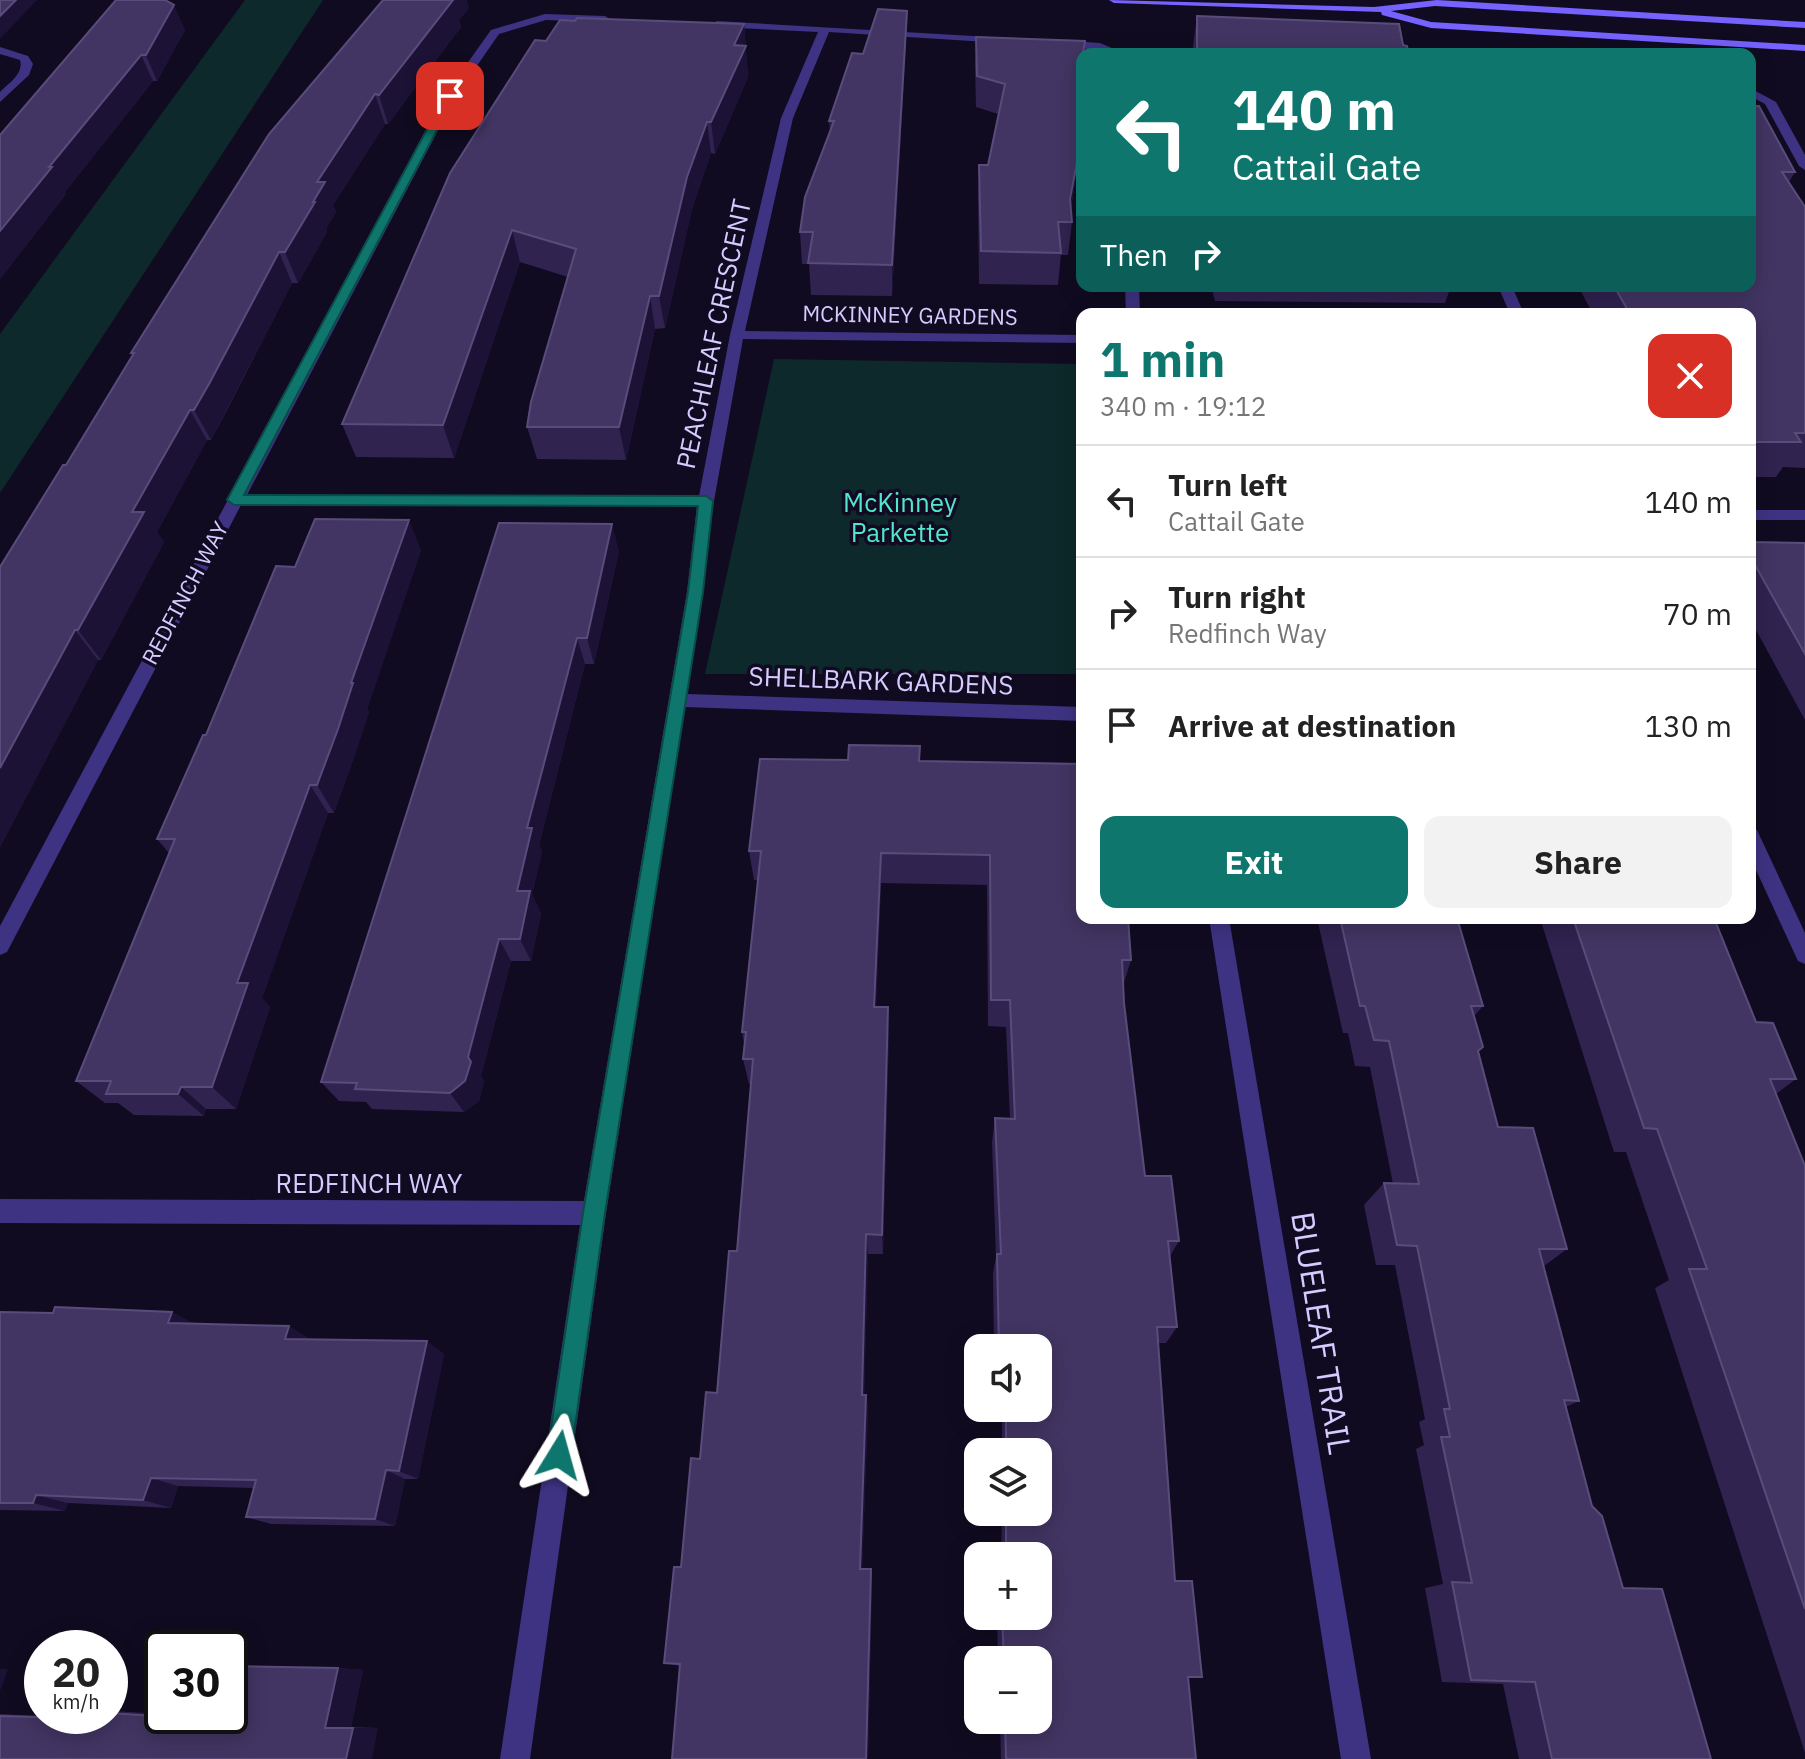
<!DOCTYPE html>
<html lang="en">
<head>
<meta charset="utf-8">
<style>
	:root { --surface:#fff; --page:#f2f2f2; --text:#222; --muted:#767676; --line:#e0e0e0; --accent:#0f766e }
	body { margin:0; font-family:"IBM Plex Sans",sans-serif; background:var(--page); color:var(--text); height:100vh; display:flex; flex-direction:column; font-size:30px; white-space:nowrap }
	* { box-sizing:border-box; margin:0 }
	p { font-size:26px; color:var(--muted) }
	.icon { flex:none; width:44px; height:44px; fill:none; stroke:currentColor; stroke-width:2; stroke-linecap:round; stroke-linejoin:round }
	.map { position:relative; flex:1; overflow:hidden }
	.panel { position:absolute; left:1076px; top:308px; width:680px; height:616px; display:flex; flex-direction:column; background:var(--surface); border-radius:16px; box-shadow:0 4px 20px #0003 }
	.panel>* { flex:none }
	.hud { position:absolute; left:1076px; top:48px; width:680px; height:244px; border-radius:16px; box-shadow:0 4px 20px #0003; background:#0f766e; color:#fff; overflow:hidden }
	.fabs { position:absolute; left:964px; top:1334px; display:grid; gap:16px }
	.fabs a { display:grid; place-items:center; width:88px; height:88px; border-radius:16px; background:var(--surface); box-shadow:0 4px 20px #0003; font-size:40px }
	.speed { position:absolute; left:24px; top:1630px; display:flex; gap:16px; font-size:40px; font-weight:700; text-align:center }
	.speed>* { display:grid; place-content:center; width:104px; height:104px; border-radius:50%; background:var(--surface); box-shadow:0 4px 20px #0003; line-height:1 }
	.speed small { font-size:20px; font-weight:400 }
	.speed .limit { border:4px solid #111; border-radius:12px; background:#fff; color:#111 }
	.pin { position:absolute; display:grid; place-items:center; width:68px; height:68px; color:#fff; margin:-34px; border-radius:16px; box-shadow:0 4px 12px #0006 }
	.me { position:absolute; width:88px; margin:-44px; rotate:8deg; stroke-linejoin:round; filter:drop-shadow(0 0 6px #0008) }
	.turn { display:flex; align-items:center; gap:28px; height:168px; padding:0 24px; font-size:36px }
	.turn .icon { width:104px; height:104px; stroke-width:2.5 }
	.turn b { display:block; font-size:56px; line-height:68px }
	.then { display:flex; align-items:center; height:76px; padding:0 24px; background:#0003; gap:16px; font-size:30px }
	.round { display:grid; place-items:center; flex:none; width:84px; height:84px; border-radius:16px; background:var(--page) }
	.overview { display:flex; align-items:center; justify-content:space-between; height:136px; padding:0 24px }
	h1 { font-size:48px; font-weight:800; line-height:60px; color:var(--accent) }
	.button { display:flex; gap:16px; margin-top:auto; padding:16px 24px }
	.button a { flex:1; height:92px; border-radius:16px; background:var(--accent); color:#fff; font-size:32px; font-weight:800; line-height:92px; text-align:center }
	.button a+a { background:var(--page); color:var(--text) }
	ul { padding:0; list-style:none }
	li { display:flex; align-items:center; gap:24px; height:112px; padding:0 24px; border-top:2px solid var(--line) }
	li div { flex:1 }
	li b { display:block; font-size:30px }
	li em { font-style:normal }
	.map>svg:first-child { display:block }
	.green { fill:#0e292b }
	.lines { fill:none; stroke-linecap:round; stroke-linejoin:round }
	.minor { fill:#3e3383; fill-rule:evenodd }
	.secondary { fill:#7662ff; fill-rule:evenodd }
	.wall { fill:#302350 }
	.shaded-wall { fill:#1c1235 }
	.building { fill:#423563; stroke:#594c7b; stroke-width:2 }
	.route { fill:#0f766e; stroke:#0a4d48; stroke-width:2 }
	.labels { text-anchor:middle; stroke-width:7; stroke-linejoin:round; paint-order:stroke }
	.far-street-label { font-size:22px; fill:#d6cbff; stroke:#110b21 }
	.street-label { font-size:26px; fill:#d6cbff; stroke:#110b21 }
	.park-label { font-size:26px; fill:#50e6d0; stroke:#110b21 }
	.near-street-label { font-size:32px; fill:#d6cbff; stroke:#110b21 }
</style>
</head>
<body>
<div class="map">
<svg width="1805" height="1759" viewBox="0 0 1805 1759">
	<rect width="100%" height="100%" fill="#110b21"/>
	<!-- green -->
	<path class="green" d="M245 0H323L0 493V334Z
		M774 359 1082 364V674H705Z"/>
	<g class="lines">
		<!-- minor -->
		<path class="minor" d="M545 14 605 16 610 19 605 22 546 20 499 34 456 96 247 495 699 496 730 335 781 118 818 32 717 27 712 24 717 21 1007 38 1008 40 1003 43 829 32 793 118 745 331 1082 335V343L743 339 714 501 687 694 1082 707V721L685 707 606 1213 530 1759H500L580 1225 0 1223V1199L584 1201 687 592 697 506 241 505 7 952 0 955V926L444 96 491 30Z
			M1059 40 1100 43 1126 54 1055 45V41Z
			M0 47 28 56 33 64 29 75 0 102V92C9 83 24 74 20 60L0 54Z
			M1750 88 1776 102 1805 155V170L1799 166 1765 104 1750 96Z
			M1125 286H1139L1140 314H1126Z
			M1498 286H1512L1524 314H1510Z
			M1750 510H1805V520H1750Z
			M1750 828 1757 830 1805 933V964L1798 961 1750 857Z
			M1209 918H1229L1371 1759H1341Z"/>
		<!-- secondary -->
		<path class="secondary" d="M1109 0 1374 7 1437 0 1805 22V28L1435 6 1391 11 1431 22 1805 45V51L1431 28 1382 15 1381 12 1114 3Z"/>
	</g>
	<!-- wall -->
	<path class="wall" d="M116 0 185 30 157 81H153L65 192 66 194 0 279Z
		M469 8 459 20 461 27 388 124H385L333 205 336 212 326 229 327 232 298 283H292L225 414 211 440H207L157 532 164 542 101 660H98L0 847 66 465 132 356 131 353 246 169Z
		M1197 16 1403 45 1409 54H1192Z
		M744 24 748 77 715 154 711 153 692 209 665 328 655 329 626 460 537 459 527 427 568 277 520 262 454 458 356 457 342 424 546 41Z
		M976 37 1085 41 1083 54H1082L1075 184 1071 208 1072 222 1068 255H1061L1058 285 979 284 978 197 979 165H988L998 114 976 107 975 67Z
		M906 40 892 296 811 295 809 264H802L800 232 830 132 829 121 863 54Z
		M1750 106 1795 172 1789 182 1805 207V468L1783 467 1776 477H1750V314H1593L1578 286H1750Z
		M1211 286H1451L1445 303 1215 301Z
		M1750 542 1805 543V720L1750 619Z
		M421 550 367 709 369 712 354 757 334 813H328L262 998 270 1007 236 1109H206L204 1116 134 1115 118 1103H105L76 1081 169 853 157 839 206 735 295 567Z
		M619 551 594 664H585L539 845 542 852 532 894 541 914 531 961H511L481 1076 484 1081 479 1101 464 1112 372 1109 366 1102 339 1101 321 1082Z
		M919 761 1131 960 1123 986 1124 1003 1145 1176 1179 1241 1170 1256 1177 1327 1166 1343H1158L1175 1581 1202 1677 1188 1678 1196 1759H1001L1000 1720H1038V1660H998L997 1616H1038V1556H1001L1002 1512H1038V1452H1002V1408H1038V1348H994L993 1273 996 1257 992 1142 995 1118 1010 1119 1006 1027 988 1026 987 885 881 883 876 1007 889 1033 883 1254H868L864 1395H866L868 1409 862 1569H871L872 1576 868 1759H672L680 1666 664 1663 700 1459 717 1393 737 1251 751 1084H749L743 1059 744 1044 742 1032 758 880H754L749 851Z
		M1317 918H1457L1483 1006 1474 1016 1478 1052 1498 1127 1567 1249 1544 1266 1579 1401 1566 1407 1592 1506 1623 1588 1711 1759H1519L1503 1684 1442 1682 1425 1588 1443 1584 1416 1449 1424 1445 1419 1422 1425 1419 1395 1265H1376L1364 1205 1384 1183 1393 1184 1370 1067 1355 1066 1348 1033H1343Z
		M1540 918H1714L1756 1022 1796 1079 1776 1094 1805 1166V1753L1655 1288 1669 1280 1626 1152H1614Z
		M0 1312 194 1324 310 1339 444 1354 418 1479H405L395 1526 271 1524 246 1517 254 1488 178 1486 171 1508 68 1503 65 1511 0 1510Z
		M338 1668 363 1670 351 1727 378 1728 0 1759V1714L42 1716H110V1711H113L162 1714V1716H230Z"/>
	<!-- shaded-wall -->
	<path class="shaded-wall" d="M16 0H37L0 39V16Z
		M447 0H467L469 8 459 20 461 27 388 124 379 95Z
		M174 5 185 30 157 81 146 55Z
		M907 11 906 40 892 296V265Z
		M744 24 748 77 715 154 711 122 734 45Z
		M141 55 153 81 65 192 66 194 0 279V231L49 167Z
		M375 94 385 124 333 205 336 212 326 229 327 232 298 283 285 252 313 202 317 182Z
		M707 122 711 153 692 209 665 328 659 296 687 177Z
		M1079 152 1075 184 1068 222 1070 199Z
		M512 230 520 262 454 458 443 425Z
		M279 252 292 283 211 440 194 410Z
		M650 296 655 329 626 460 619 427Z
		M190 410 207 440 157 532 164 542 101 660 78 630 132 512Z
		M409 520 421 550 367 709 369 712 354 757 334 813 317 785 351 683Z
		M612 524 619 551 594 664 587 638Z
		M75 630 98 660 0 847V768Z
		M577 638 585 664 539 845 542 852 532 894 541 914 531 961 520 939 517 891 527 828Z
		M310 785 328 813 262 998 270 1007 236 1109 212 1087 237 983Z
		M881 853V883L875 1033 874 1007Z
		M499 939 511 961 481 1076 484 1081 479 1101 464 1112 450 1093 468 1057Z
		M888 1007 889 1033 883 1254 882 1235Z
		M181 1087 206 1109 204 1116 178 1094Z
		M866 1234 868 1254 864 1409 862 1395Z
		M172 1312 197 1325 168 1323Z
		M289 1326 310 1339H285Z
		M427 1341 444 1354 418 1479 399 1471Z
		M866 1395 868 1409 862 1575 860 1569Z
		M386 1470 405 1479 395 1526 375 1519Z
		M151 1478 178 1486 171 1508 143 1500Z
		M36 1495 68 1503 65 1511 33 1503Z
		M871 1569 872 1576 868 1759H866Z
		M338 1668 363 1670 351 1727 325 1728Z
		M0 1669H8L0 1691Z
		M353 1728H378L372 1759H346Z"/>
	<!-- building -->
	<path class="building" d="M0 0H16L0 16Z
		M116 0H165L174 5 146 55H141L49 167H52L0 231V135Z
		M383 0H453L379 95 375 94 317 182H325L313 202H315L285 252H279L209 384 194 410H190L132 512H144L78 630H75L0 768V567L63 465H66L134 353H131L269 134Z
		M878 9 907 11 892 265 808 263 813 232H800L805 197 834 121H829L852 53 863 54Z
		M1197 16 1399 24 1403 45 1407 46 1409 54H1197Z
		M577 18 744 24 734 45 746 46 711 122H707L687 177 659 296H650L619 427H527L531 402 576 249 512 230 443 425 342 424 450 173 535 40 546 41 560 20 575 21Z
		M976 37 1085 41 1081 65H1082V108L1079 152 1070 199 1072 222H1058L1061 253 981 251 979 165H988L1005 84 977 76Z
		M1750 106H1759L1795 172H1782L1805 207V433H1795L1801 442H1750V314H1630L1614 286H1750Z
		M315 519 409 520 351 683H353L338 729 317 785H310L237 983H248L212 1087H181L178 1094H106L111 1081H76L175 839H157L203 735H206L276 566 295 567Z
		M499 523 612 524 587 638H577L527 828H532L517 891H530L520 939H499L468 1057 471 1062 465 1081 450 1093 355 1089 357 1083 321 1082Z
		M1750 542 1805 543V654L1750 556Z
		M849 745 920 746 919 761 1082 764V918H1128L1131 960H1122L1124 1003 1145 1176H1171L1179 1241H1168L1177 1327H1157L1175 1581H1192L1202 1677H1188L1196 1759H1006L1005 1720H1038V1660H1004L1002 1616H1038V1556H1006V1512H1038V1452H1006V1408H1038V1348H999L997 1254H1001L995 1118 1015 1119 1010 1000H991L990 855 881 853 874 1007H888L882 1235 866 1234 862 1395H866L860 1569H871L866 1759H672L680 1664 664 1663 674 1567H681L691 1458 700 1459 706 1392 717 1393 729 1251H737L753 1059H743L746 1032H742L761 851H749L760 759 848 760Z
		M1340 918H1457L1483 1006H1471L1483 1047 1478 1051 1498 1127 1533 1128 1567 1249H1539L1579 1401 1564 1400 1592 1506 1602 1516 1623 1588 1662 1589 1711 1759H1552L1535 1682 1471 1680 1452 1582 1472 1583 1441 1437H1450L1444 1409H1450L1417 1246 1397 1245 1384 1183 1419 1184 1389 1041 1374 1040 1365 1006H1360Z
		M1573 918H1714L1756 1022 1773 1023 1796 1079H1770L1805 1166V1609L1689 1269H1707L1657 1129 1644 1128Z
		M55 1307 172 1312 168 1323 289 1326 285 1339 427 1341 399 1471 386 1470 375 1519 246 1517 256 1480 151 1478 143 1500 36 1495 33 1503H0V1312L53 1313Z
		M230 1666 338 1668 325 1728H353L346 1759H0V1716L73 1718V1716H110V1713L183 1718 184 1716H230Z"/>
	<!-- route -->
	<path class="route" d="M450 92 455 96 244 495 706 496 713 501 703 592 605 1213 571 1455 567 1464 559 1467 551 1464 547 1455 583 1213 688 592 698 506 234 505 227 500 445 96Z"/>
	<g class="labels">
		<!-- far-street labels -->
		<g class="far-street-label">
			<text transform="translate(910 315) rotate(1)" y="8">MCKINNEY GARDENS</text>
			<text transform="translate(185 593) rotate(-62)" y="8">REDFINCH WAY</text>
		</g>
		<!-- street labels -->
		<g class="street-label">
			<text transform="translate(714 334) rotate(-78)" y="9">PEACHLEAF CRESCENT</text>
			<text transform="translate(881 681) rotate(2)" y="9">SHELLBARK GARDENS</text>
			<text x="369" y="1193">REDFINCH WAY</text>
		</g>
		<!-- park labels -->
		<g class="park-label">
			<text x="900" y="512">McKinney<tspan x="900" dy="30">Parkette</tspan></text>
		</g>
		<!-- near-street labels -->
		<g class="near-street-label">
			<text transform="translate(1321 1333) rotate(81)" y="11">BLUELEAF TRAIL</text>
		</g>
	</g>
</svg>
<div class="fabs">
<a><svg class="icon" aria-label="sound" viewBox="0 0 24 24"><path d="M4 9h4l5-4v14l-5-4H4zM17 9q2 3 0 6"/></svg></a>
<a><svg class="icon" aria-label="layers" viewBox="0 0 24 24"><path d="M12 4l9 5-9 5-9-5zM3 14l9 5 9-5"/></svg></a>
<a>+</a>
<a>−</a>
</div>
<div class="speed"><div>20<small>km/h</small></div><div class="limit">30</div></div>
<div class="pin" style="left:450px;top:96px;background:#d93025"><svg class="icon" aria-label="arrive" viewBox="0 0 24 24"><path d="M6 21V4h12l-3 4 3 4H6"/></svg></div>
<svg class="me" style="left:559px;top:1455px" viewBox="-20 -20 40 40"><path d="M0-17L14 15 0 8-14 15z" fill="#0f766e" stroke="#fff" stroke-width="4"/></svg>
<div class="hud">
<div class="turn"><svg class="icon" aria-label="left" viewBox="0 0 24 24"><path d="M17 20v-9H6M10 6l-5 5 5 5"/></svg><div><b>140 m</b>Cattail Gate</div></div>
<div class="then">Then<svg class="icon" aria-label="right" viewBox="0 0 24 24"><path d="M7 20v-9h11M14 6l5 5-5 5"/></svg></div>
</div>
<section class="panel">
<div class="overview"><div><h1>1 min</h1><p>340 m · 19:12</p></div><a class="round" style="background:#d93025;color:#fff"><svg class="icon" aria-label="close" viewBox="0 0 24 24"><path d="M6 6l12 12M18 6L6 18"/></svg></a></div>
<ul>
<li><svg class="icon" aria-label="left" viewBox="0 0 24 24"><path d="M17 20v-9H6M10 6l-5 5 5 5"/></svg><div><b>Turn left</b><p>Cattail Gate</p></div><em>140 m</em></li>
<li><svg class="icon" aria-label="right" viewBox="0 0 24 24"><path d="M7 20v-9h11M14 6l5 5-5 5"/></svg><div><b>Turn right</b><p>Redfinch Way</p></div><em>70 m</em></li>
<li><svg class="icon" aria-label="arrive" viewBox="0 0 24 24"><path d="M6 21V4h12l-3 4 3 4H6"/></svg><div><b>Arrive at destination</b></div><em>130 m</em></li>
</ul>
<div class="button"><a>Exit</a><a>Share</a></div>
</section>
</div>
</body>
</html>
